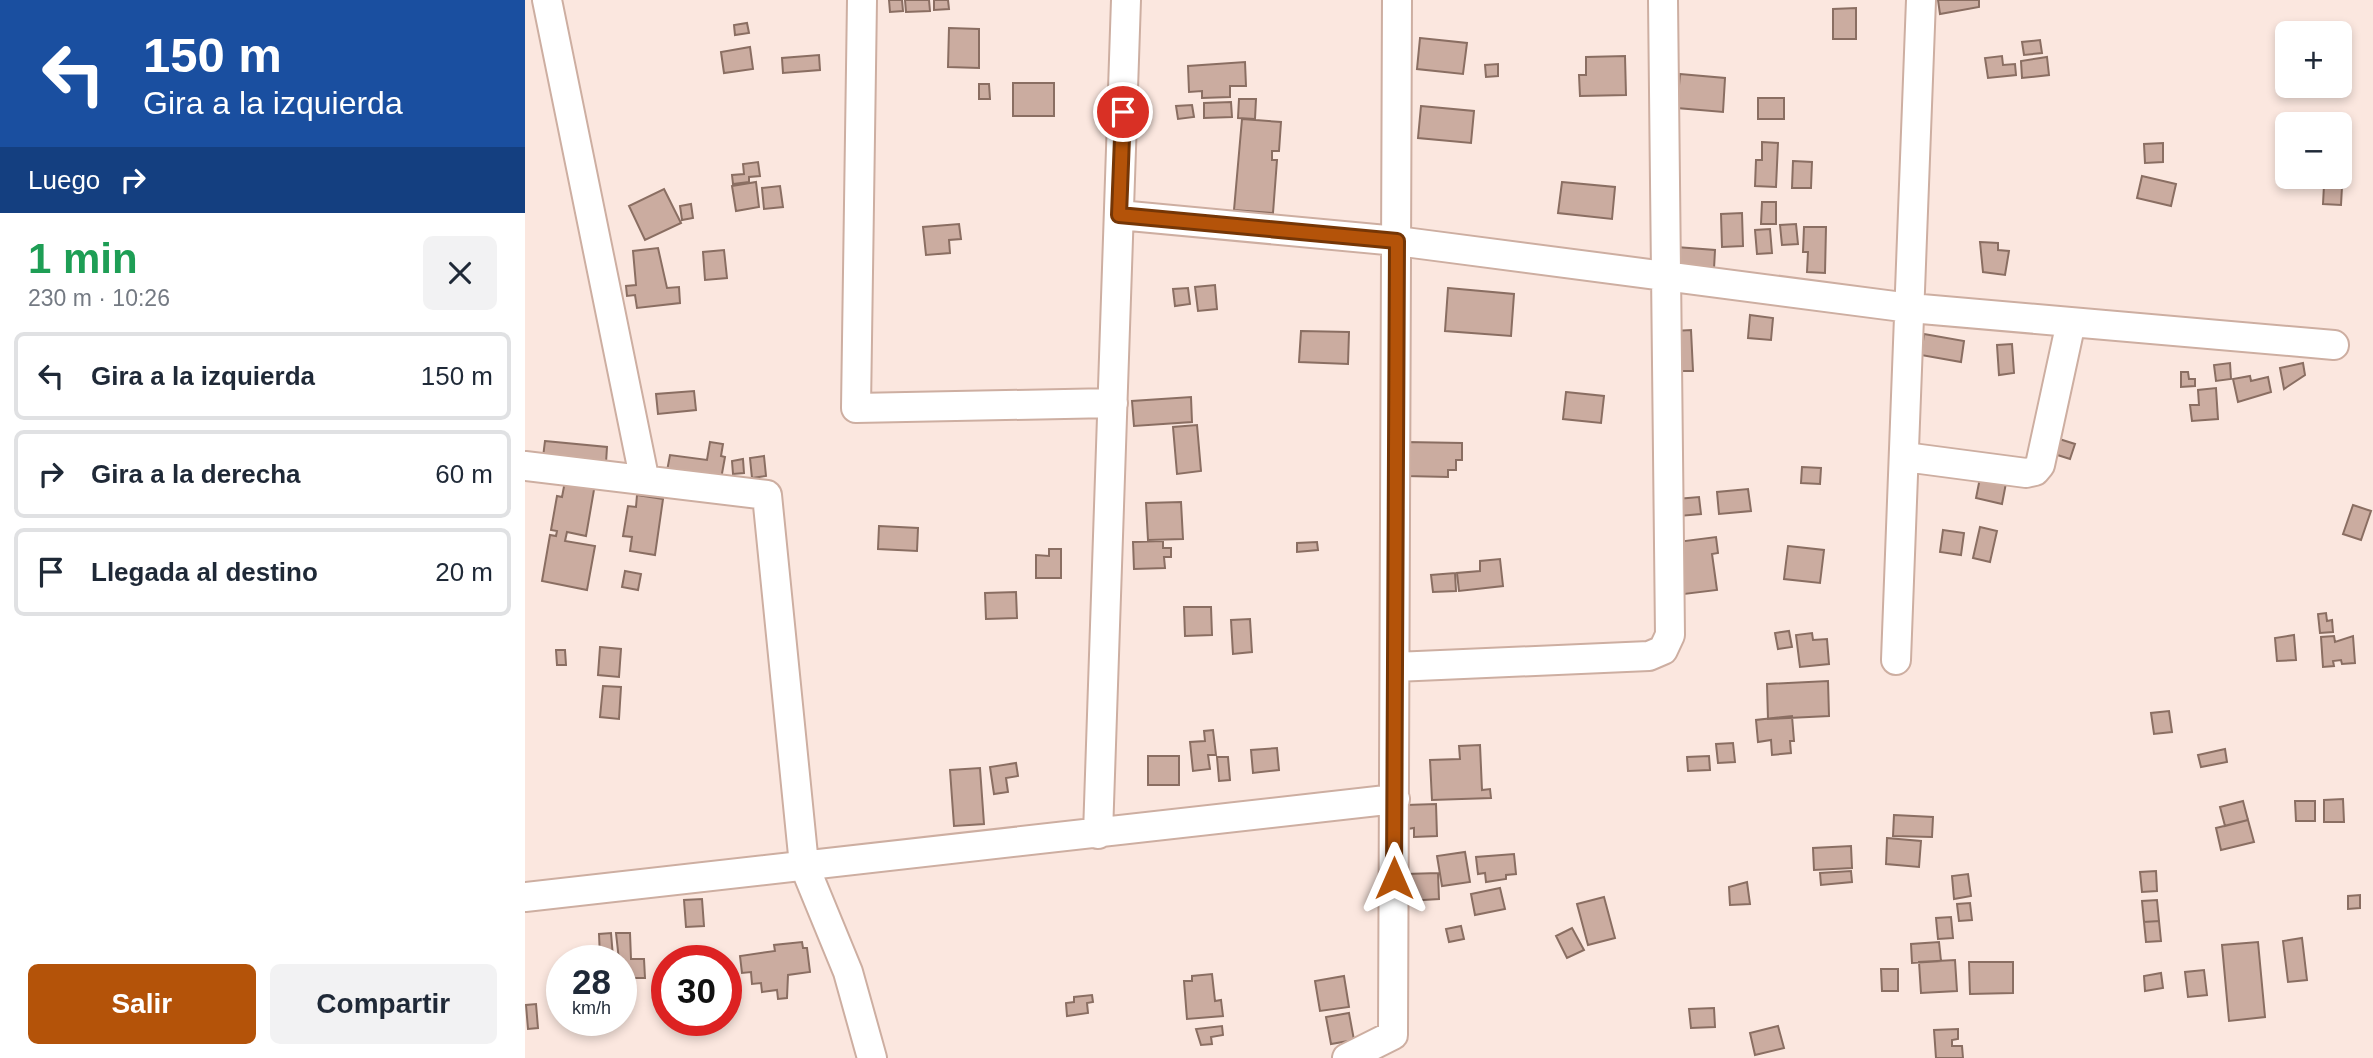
<!DOCTYPE html>
<html lang="es">
<head>
<meta charset="utf-8">
<style>
	:root { --surface:#fff; --page:#f2f2f3; --text:#1f2937; --muted:#747a83; --line:#e0e1e3; --accent:#b45309 }
	body { margin:0; font-family:Helvetica,sans-serif; background:var(--page); color:var(--text); height:100vh; display:flex; flex-direction:column; font-size:26px; white-space:nowrap }
	* { box-sizing:border-box; margin:0 }
	p { font-size:23px; color:var(--muted) }
	.icon { flex:none; width:38px; height:38px; fill:none; stroke:currentColor; stroke-width:2; stroke-linecap:round; stroke-linejoin:round }
	.map { position:relative; flex:1; overflow:hidden }
	.side { display:flex; flex-direction:column; background:var(--surface); width:525px }
	.side>* { flex:none }
	.guide { background:#1a4fa0; color:#fff; overflow:hidden }
	.controls { position:absolute; left:1750px; top:21px; display:grid; gap:14px }
	.controls a { display:grid; place-items:center; width:77px; height:77px; border-radius:10px; background:var(--surface); box-shadow:0 4px 10px #0003; font-size:35px }
	.speed { position:absolute; left:21px; top:945px; display:flex; gap:14px; font-size:35px; font-weight:700; text-align:center }
	.speed>* { display:grid; place-content:center; width:91px; height:91px; border-radius:50%; background:var(--surface); box-shadow:0 4px 10px #0003; line-height:1 }
	.speed small { font-size:18px; font-weight:400 }
	.speed .limit { border:10px solid #d22; background:#fff; color:#111 }
	.pin { position:absolute; display:grid; place-items:center; width:60px; height:60px; color:#fff; margin:-30px; border:4px solid #fff; border-radius:50%; box-shadow:0 2px 7px #0007 }
	.me { position:absolute; width:77px; margin:-38px; rotate:0deg; stroke-linejoin:round; filter:drop-shadow(0 0 5px #0008) }
	.turn { display:flex; align-items:center; gap:24px; height:147px; padding:0 28px; font-size:32px }
	.turn .icon { width:91px; height:91px; stroke-width:2.5 }
	.turn b { display:block; font-size:49px; line-height:60px }
	.then { display:flex; align-items:center; height:66px; padding:0 28px; background:#0003; gap:14px; font-size:26px }
	.round { display:grid; place-items:center; flex:none; width:74px; height:74px; border-radius:10px; background:var(--page) }
	.overview { display:flex; align-items:center; justify-content:space-between; height:119px; padding:0 28px }
	h1 { font-size:42px; font-weight:700; line-height:52px; color:#1e9e55 }
	.button { display:flex; gap:14px; margin-top:auto; padding:14px 28px }
	.button a { flex:1; height:80px; border-radius:10px; background:var(--accent); color:#fff; font-size:28px; font-weight:700; line-height:80px; text-align:center }
	.button a+a { background:var(--page); color:var(--text) }
	ul { padding:0; list-style:none }
	li { display:flex; align-items:center; gap:21px; height:88px; margin:0 14px 10px; padding:0 14px; border:4px solid var(--line); border-radius:10px }
	li div { flex:1 }
	li b { display:block; font-size:26px }
	li em { font-style:normal }
	main { display:flex; flex:1; min-height:0 }
	.map>svg:first-child { display:block }
	.building { fill:#cbaca0; stroke:#8a6e62; stroke-width:2 }
	.lines { fill:none; stroke-linecap:round; stroke-linejoin:round }
	.street-casing { stroke:#cdaea1; stroke-width:32 }
	.street { stroke:#fff; stroke-width:28 }
	.route-casing { stroke:#753606; stroke-width:18 }
	.route { stroke:#b45309; stroke-width:12 }
</style>
</head>
<body>
<main>
<section class="side">
<div class="guide">
<div class="turn"><svg class="icon" aria-label="left" viewBox="0 0 24 24"><path d="M17 20v-9H6M10 6l-5 5 5 5"/></svg><div><b>150 m</b>Gira a la izquierda</div></div>
<div class="then">Luego<svg class="icon" aria-label="right" viewBox="0 0 24 24"><path d="M7 20v-9h11M14 6l5 5-5 5"/></svg></div>
</div>
<div class="overview"><div><h1>1 min</h1><p>230 m · 10:26</p></div><a class="round"><svg class="icon" aria-label="close" viewBox="0 0 24 24"><path d="M6 6l12 12M18 6L6 18"/></svg></a></div>
<ul>
<li><svg class="icon" aria-label="left" viewBox="0 0 24 24"><path d="M17 20v-9H6M10 6l-5 5 5 5"/></svg><div><b>Gira a la izquierda</b></div><em>150 m</em></li>
<li><svg class="icon" aria-label="right" viewBox="0 0 24 24"><path d="M7 20v-9h11M14 6l5 5-5 5"/></svg><div><b>Gira a la derecha</b></div><em>60 m</em></li>
<li><svg class="icon" aria-label="arrive" viewBox="0 0 24 24"><path d="M6 21V4h12l-3 4 3 4H6"/></svg><div><b>Llegada al destino</b></div><em>20 m</em></li>
</ul>
<div class="button"><a>Salir</a><a>Compartir</a></div>
</section>
<div class="map">
<svg width="1848" height="1058" viewBox="0 0 1848 1058">
	<rect width="100%" height="100%" fill="#fbe7df"/>
	<!-- building -->
	<path class="building" d="M364 0H377L378 11 365 12Z
		M380 0H404L405 11 381 12Z
		M409 0H423L424 9 409 10Z
		M1413 0H1454V7L1415 14Z
		M1331 8V39H1308V9Z
		M222 23 224 33 210 35 209 25Z
		M424 28 454 29V68L423 67Z
		M895 38 942 43 938 74 892 69Z
		M1515 40 1517 53 1499 55 1497 42Z
		M225 47 228 69 199 73 196 52Z
		M294 55 295 70 258 73 257 58Z
		M1100 56 1101 95 1055 96 1054 75H1061V57Z
		M1477 56 1478 65 1490 64 1491 75 1463 78 1460 58Z
		M1522 57 1524 75 1497 78 1496 61Z
		M720 62 721 86H705V97L677 98V91L664 92 663 66Z
		M973 64V76L961 77 960 65Z
		M1155 74 1200 78 1198 112 1152 108Z
		M488 83H529V116H488Z
		M454 84H464L465 99H454Z
		M1233 98H1259V119H1233Z
		M714 99H731L730 119 713 118Z
		M706 102 707 117 679 118V103Z
		M667 105 669 117 653 119 651 106Z
		M896 106 949 111 946 143 893 138Z
		M717 119 756 122 754 151H747V160H752L748 213 709 210Z
		M1237 142 1253 143 1251 187 1230 186 1231 160H1237Z
		M1638 143V162L1620 163 1619 144Z
		M1268 161 1287 162 1286 188H1267Z
		M233 162 235 176 224 177V182L208 184 207 175 219 174 218 164Z
		M1617 176 1651 184 1646 206 1612 198Z
		M231 182 234 207 211 211 207 186Z
		M1037 182 1090 187 1087 219 1033 213Z
		M1799 185 1817 187 1816 205 1798 204Z
		M255 186 258 207 239 209 237 188Z
		M139 189 156 223 120 240 104 206Z
		M1237 202H1251V224H1236Z
		M166 204 168 218 157 220 155 206Z
		M1217 213 1218 246 1197 247 1196 214Z
		M434 224 436 239 424 240 425 253 401 255 398 227Z
		M1271 224 1273 244 1257 245 1255 225Z
		M1279 227H1301L1300 273 1282 272 1283 252H1278Z
		M1245 229 1247 253 1232 254 1230 230Z
		M1455 242 1473 243V250L1484 251 1480 275 1458 272Z
		M1151 247 1190 250 1189 269 1149 265Z
		M133 248 142 288 154 287 155 303 112 308 110 295 102 296 101 286 111 285 108 251Z
		M199 250 202 278 180 280 178 252Z
		M690 285 692 309 673 311 670 287Z
		M663 288 665 304 650 306 648 289Z
		M923 288 989 294 986 336 920 331Z
		M1225 315 1248 318 1246 340 1223 338Z
		M1166 330 1168 371H1151L1149 331Z
		M776 331 824 332 823 364 774 362Z
		M1399 334 1439 341 1436 362 1396 355Z
		M1487 344 1489 373 1474 375 1472 345Z
		M1705 363 1706 379 1691 381 1689 365Z
		M1778 363 1780 375 1759 389 1755 368Z
		M1656 372H1663L1664 379H1670V386L1656 387Z
		M1725 376 1726 381 1743 377 1746 392 1713 402 1708 379Z
		M1691 388 1693 419 1667 421 1665 405H1674L1673 390Z
		M169 391 171 410 133 414 131 394Z
		M1041 392 1079 396 1076 423 1038 419Z
		M666 397 667 422 609 426 607 401Z
		M672 425 676 471 652 474 648 427Z
		M1528 437 1550 444 1545 459 1523 452Z
		M20 441 82 447 81 463 18 457Z
		M185 442 198 444 196 456 200 457 196 479 142 471 145 455 182 460Z
		M881 442 937 443V460H931V470H923V477L881 476Z
		M239 456 241 476 227 478 225 458Z
		M218 459 219 473 208 474 207 461Z
		M1277 467 1296 468 1295 484 1276 483Z
		M41 476 70 484 61 536 42 532 40 541 70 546 62 590 17 581 25 535 31 536 32 531 26 530 32 496 37 497Z
		M1455 478 1481 483 1477 504 1451 498Z
		M1223 489 1226 511 1194 514 1192 492Z
		M112 495 138 499 130 555 105 551 107 537 98 536 103 506 111 507Z
		M1174 497 1176 514 1154 516 1152 499Z
		M656 502 658 539 623 540 621 503Z
		M1828 505 1846 511 1836 540 1818 534Z
		M354 526 393 528 392 551 353 549Z
		M1455 527 1472 531 1465 562 1448 558Z
		M1418 530 1439 533 1436 555 1415 552Z
		M1191 537 1193 553 1187 554 1192 590 1151 595 1144 543Z
		M638 541V548H646V557H639L640 568 609 569 608 542Z
		M792 542 793 550 772 552V543Z
		M1263 546 1299 550 1295 583 1259 579Z
		M524 549H536V578H511V555L524 556Z
		M975 559 978 586 934 591 932 573 955 571V561Z
		M100 571 116 574 113 590 97 587Z
		M930 573 931 591 908 592 906 575Z
		M491 592 492 618 461 619 460 593Z
		M659 607H686L687 635 660 636Z
		M1801 613 1802 621 1807 620 1808 632 1795 633 1793 614Z
		M725 619 727 652 708 654 706 620Z
		M1264 631 1267 647 1253 649 1250 633Z
		M1287 633 1288 640 1302 639 1304 664 1275 667 1271 635Z
		M1769 635 1771 660 1752 661 1750 638Z
		M1809 636 1810 642 1828 636 1830 663 1817 664 1816 660 1808 661 1809 666 1798 667 1796 637Z
		M75 647 96 649 94 677 73 675Z
		M31 650H40L41 665H32Z
		M1303 681 1304 716 1243 719 1242 684Z
		M78 686 96 687 94 719 75 717Z
		M1644 711 1647 732 1629 734 1626 713Z
		M1267 716 1269 741H1265L1266 753 1247 755 1246 740 1233 742 1231 720Z
		M688 730 691 755H683L685 769 668 771 665 742 680 741 679 731Z
		M1208 743 1210 762 1193 763 1191 744Z
		M955 745 957 790 965 789 966 798 907 800 905 760 935 759 934 746Z
		M752 748 754 770 728 773 726 750Z
		M1700 749 1702 762 1676 767 1673 755Z
		M623 756H654V785H623Z
		M1184 756 1185 770 1163 771 1162 757Z
		M692 757H703L705 780 694 781Z
		M491 763 493 776 481 778 483 792 469 794 465 767Z
		M455 768 459 824 429 826 425 770Z
		M1818 799 1819 822H1799V800Z
		M1718 801 1723 820 1700 826 1695 807Z
		M1770 801H1790V821H1771Z
		M911 804 912 836 889 837V828L882 829 881 805Z
		M1369 815 1408 817 1407 837 1368 836Z
		M1723 820 1729 842 1696 850 1691 828Z
		M1362 838 1396 841 1394 867 1361 864Z
		M1326 846 1327 868 1289 870 1288 848Z
		M940 852 945 882 917 886 912 856Z
		M989 854 991 874 981 875V879L961 882 960 873 953 874 951 857Z
		M1326 871 1327 882 1296 885 1295 873Z
		M1631 871 1632 891 1617 892 1615 872Z
		M913 873 914 899 882 901 881 874Z
		M1443 874 1446 896 1429 899 1427 876Z
		M1222 882 1225 904 1205 905 1204 887Z
		M975 888 980 909 950 915 946 894Z
		M1835 895V908L1823 909V896Z
		M1079 897 1090 938 1063 945 1052 904Z
		M177 899 179 926 161 927 159 900Z
		M1632 900 1634 921 1619 922 1617 901Z
		M1445 903 1447 920 1434 921 1432 904Z
		M1426 917 1428 938 1413 939 1411 918Z
		M1634 921 1636 941 1621 942 1619 922Z
		M936 926 939 939 924 942 921 929Z
		M1047 928 1059 950 1042 958 1031 936Z
		M86 933 88 957H75L74 934Z
		M91 933H105L106 959H119L120 978H96Z
		M1777 938 1782 980 1763 982 1758 941Z
		M277 942 278 948H282L285 972 263 975 262 998 253 999 252 990 237 992 236 983 227 984 226 972 217 973 215 956 250 951 249 945Z
		M1414 942 1416 961 1387 963 1386 944Z
		M1733 942 1740 1017 1704 1021 1697 945Z
		M1430 960 1432 991 1396 993 1394 962Z
		M1444 962H1488V993L1445 994Z
		M1356 969H1373V991H1357Z
		M1679 970 1682 995 1663 997 1660 972Z
		M1636 973 1638 988 1620 991 1619 976Z
		M687 974 690 1001 696 1000 698 1016 662 1019 659 981H667V976Z
		M819 976 824 1007 795 1011 790 981Z
		M567 995 568 1002 562 1003 563 1013 542 1016 541 1003 549 1002V997Z
		M11 1004 13 1028 3 1029 1 1005Z
		M1189 1008 1190 1027 1166 1028 1164 1009Z
		M824 1013 829 1040 806 1044 801 1017Z
		M697 1026 698 1035 686 1037 687 1044 676 1045 671 1029Z
		M1253 1026 1259 1048 1230 1055 1225 1033Z
		M1433 1029V1039L1427 1040V1046H1437L1438 1058H1411L1409 1030Z"/>
	<g class="lines">
		<defs>
			<path id="street" d="M22 0 119 477
				M337 0 331 408 588 403
				M594 215 872 241 1385 308 1809 345
				M1380 457 1501 473 1510 471 1515 465 1546 322
				M0 466 242 495 279 865 323 972 347 1058
				M1371 660 1396 0
				M870 667 1124 656 1138 650 1145 635 1138 0
				M573 834 601 0
				M0 897 870 799
				M822 1058 868 1035 872 0"/>
		</defs>
		<!-- street casing -->
		<use href="#street" class="street-casing"/>
		<!-- street -->
		<use href="#street" class="street"/>
	</g>
	<g class="lines">
		<defs>
			<path id="route" d="M598 112 594 215 872 241 869 878"/>
		</defs>
		<!-- route casing -->
		<use href="#route" class="route-casing"/>
		<!-- route -->
		<use href="#route" class="route"/>
	</g>
</svg>
<div class="controls">
<a>+</a>
<a>−</a>
</div>
<div class="speed"><div>28<small>km/h</small></div><div class="limit">30</div></div>
<div class="pin" style="left:598px;top:112px;background:#d93025"><svg class="icon" aria-label="arrive" viewBox="0 0 24 24"><path d="M6 21V4h12l-3 4 3 4H6"/></svg></div>
<svg class="me" style="left:869px;top:878px" viewBox="-20 -20 40 40"><path d="M0-17L14 15 0 8-14 15z" fill="#b45309" stroke="#fff" stroke-width="4"/></svg>
</div>
</main>
</body>
</html>
